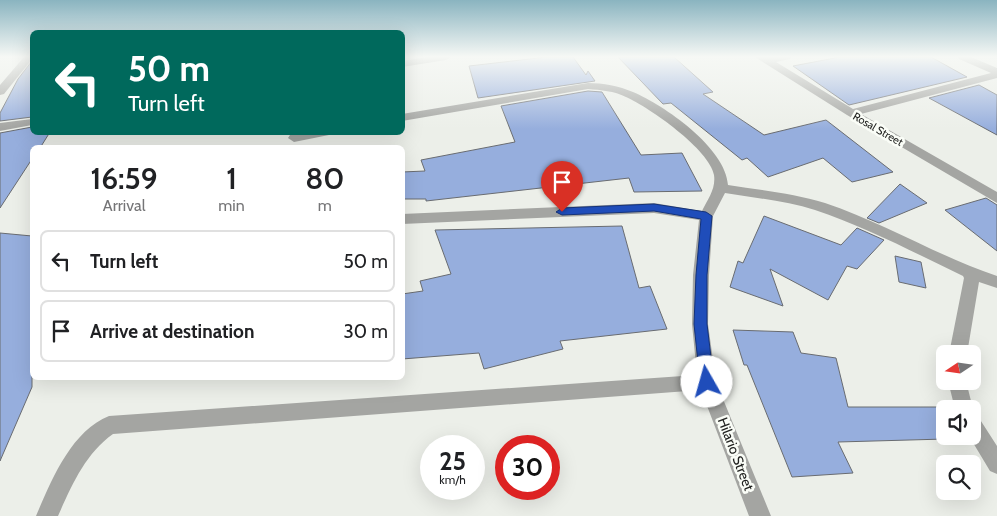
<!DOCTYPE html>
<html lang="en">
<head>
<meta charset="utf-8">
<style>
	:root { --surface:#fff; --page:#f2f2f2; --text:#202124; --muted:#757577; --line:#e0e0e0 }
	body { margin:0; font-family:Cabin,sans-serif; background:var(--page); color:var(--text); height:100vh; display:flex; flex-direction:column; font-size:19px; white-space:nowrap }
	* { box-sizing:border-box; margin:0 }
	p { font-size:16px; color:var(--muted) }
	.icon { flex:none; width:28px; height:28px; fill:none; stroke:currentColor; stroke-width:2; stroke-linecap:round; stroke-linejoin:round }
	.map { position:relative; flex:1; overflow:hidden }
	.sheet { position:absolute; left:30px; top:145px; width:375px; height:235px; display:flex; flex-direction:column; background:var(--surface); border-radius:8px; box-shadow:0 5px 20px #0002 }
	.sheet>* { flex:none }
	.hud { position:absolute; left:30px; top:30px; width:375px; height:105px; border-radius:8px; box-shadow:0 5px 20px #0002; background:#00695c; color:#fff; overflow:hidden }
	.needle { width:32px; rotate:257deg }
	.controls { position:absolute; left:936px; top:345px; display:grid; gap:10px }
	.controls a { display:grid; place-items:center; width:45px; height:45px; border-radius:8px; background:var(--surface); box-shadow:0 5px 20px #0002; font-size:25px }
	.speed { position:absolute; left:420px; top:435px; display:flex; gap:10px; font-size:25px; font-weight:700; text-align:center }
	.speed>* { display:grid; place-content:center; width:65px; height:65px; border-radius:50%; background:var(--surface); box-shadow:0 5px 20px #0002; line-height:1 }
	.speed small { font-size:12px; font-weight:400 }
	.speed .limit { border:8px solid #d22; background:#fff; color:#111 }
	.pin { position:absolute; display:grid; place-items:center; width:42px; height:42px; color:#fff; margin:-51px -21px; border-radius:50% 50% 50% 0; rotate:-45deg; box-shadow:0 0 5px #0007 }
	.pin .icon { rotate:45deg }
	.me { position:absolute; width:55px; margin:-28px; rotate:353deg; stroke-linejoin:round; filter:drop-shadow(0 0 4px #0008) }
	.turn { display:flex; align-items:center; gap:18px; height:105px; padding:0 15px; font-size:22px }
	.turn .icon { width:65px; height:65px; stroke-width:2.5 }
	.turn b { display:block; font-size:35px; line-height:42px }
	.eta { display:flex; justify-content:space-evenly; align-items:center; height:85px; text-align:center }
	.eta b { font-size:30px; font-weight:600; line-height:35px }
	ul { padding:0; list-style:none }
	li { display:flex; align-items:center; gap:15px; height:62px; margin:0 10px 8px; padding:0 5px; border:2px solid var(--line); border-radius:8px }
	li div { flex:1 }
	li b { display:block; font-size:19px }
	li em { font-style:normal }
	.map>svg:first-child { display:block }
	.building { fill:#96aedd; stroke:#696c71 }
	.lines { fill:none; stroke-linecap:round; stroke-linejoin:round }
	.minor { fill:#a4a5a2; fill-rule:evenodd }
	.route { fill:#1f4dba; stroke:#143279 }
	.labels { text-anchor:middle; stroke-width:5; stroke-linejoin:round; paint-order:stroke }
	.far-street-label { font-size:11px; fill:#212220; stroke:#fafdf7 }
	.street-label { font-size:14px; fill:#212220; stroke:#fafdf7 }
</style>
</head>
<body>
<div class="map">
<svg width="997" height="516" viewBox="0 0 997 516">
	<rect width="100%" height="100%" fill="#ecefe9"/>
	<!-- building -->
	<path class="building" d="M547 57H573L586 75 588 71 595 81 478 98 469 66Z
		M618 57H674L713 92 703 94 764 135 826 120 893 172 852 182 823 158 768 177 747 158 742 160 671 103 663 104Z
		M840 57H931L967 77 849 105 793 66Z
		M32 61V117L0 121V113L18 79Z
		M979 85 997 95V135L929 98Z
		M588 91 602 92 641 155 682 153 702 191 634 192 629 178 426 201V199H402V172L425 171 421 160 515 142 501 106Z
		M32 127V132H50L40 148H32V159L0 208V133Z
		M900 184 927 203 879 223 867 218Z
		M986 198 997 205V251L945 210Z
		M764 216 841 245 857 228 884 240 857 269 847 266 828 300 770 269 783 306 730 287 738 261 743 263Z
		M622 226 639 288 650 286 667 329 560 341 563 349 484 369 479 353 402 359V294L423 291 420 281 451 274 435 230Z
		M0 233 32 236V387L0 461Z
		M895 256 921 262 926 288 899 282Z
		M733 330 793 332 801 353 836 358 848 407H945V439L838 442 853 473 792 477 747 365H744Z"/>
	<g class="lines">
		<!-- minor -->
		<path class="minor" d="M24 57H32V59L4 94 0 95V85Z
			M428 57H451L446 60 402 67V61Z
			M755 57H791L790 59 776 62 853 109 991 73 959 59 958 57H971L997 68V78L861 114 997 192V203L847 115Z
			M588 83C603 83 619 86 633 92 664 105 726 148 728 185 760 190 793 193 825 203 884 223 938 256 997 276V288L979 282 967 354H949L964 278 963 276C915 253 866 227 815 210 787 201 755 198 725 193L713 216 709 275 708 324 716 382 771 516H749L701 390 113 434C85 454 72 485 58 516H36C51 481 71 431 109 416L697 375 692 324 693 275 699 220 654 213 402 224V214L654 203 702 211C708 199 716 189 714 175 710 150 649 107 626 97 614 91 601 90 588 89L402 121V114Z
			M32 119V125L0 131V123Z
			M304 132H331L329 135 294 142 288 138 290 135Z
			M948 381H966L973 409 972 411V409H955Z
			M972 415 979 418 997 446V474L990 471 969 436H972Z"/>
	</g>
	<!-- sky -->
	<linearGradient id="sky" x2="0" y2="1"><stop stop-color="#8ab4c0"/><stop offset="0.44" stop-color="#f6f8f5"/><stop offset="1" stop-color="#f6f8f5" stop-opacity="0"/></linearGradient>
	<rect width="997" height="129" fill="url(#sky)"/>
	<!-- route -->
	<path class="route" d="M654 204 706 212 712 216 707 275V324L714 382 712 387 707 388 702 387 700 382 694 324 696 275 701 219 654 211 562 215 556 212 562 208Z"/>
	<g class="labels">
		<!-- far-street labels -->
		<g class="far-street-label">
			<text transform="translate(878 129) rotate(30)" y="4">Rosal Street</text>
		</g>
		<!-- street labels -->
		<g class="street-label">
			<text transform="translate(736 454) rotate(69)" y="5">Hilario Street</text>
		</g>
	</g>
</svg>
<div class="controls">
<a><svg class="needle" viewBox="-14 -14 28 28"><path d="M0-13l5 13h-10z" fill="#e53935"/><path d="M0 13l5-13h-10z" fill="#757577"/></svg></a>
<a><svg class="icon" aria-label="sound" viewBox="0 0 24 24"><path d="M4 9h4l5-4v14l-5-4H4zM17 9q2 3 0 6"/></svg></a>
<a><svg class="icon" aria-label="search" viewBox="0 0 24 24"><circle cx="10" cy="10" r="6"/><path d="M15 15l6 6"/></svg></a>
</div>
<div class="speed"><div>25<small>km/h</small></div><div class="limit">30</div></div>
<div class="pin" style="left:562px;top:212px;background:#d93025"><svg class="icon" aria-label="arrive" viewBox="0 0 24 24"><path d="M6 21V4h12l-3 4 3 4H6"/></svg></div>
<svg class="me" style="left:707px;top:382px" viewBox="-20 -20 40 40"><circle r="19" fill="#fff"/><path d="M0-13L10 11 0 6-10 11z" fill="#1f4dba"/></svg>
<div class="hud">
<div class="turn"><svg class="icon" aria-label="left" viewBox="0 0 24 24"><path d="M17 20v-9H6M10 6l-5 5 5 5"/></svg><div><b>50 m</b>Turn left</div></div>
</div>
<section class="sheet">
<div class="eta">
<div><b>16:59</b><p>Arrival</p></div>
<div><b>1</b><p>min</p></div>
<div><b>80</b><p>m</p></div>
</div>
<ul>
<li><svg class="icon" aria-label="left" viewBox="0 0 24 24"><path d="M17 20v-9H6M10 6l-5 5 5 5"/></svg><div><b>Turn left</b></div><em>50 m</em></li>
<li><svg class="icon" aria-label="arrive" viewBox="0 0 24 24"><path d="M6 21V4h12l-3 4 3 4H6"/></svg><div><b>Arrive at destination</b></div><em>30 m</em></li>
</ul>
</section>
</div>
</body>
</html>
